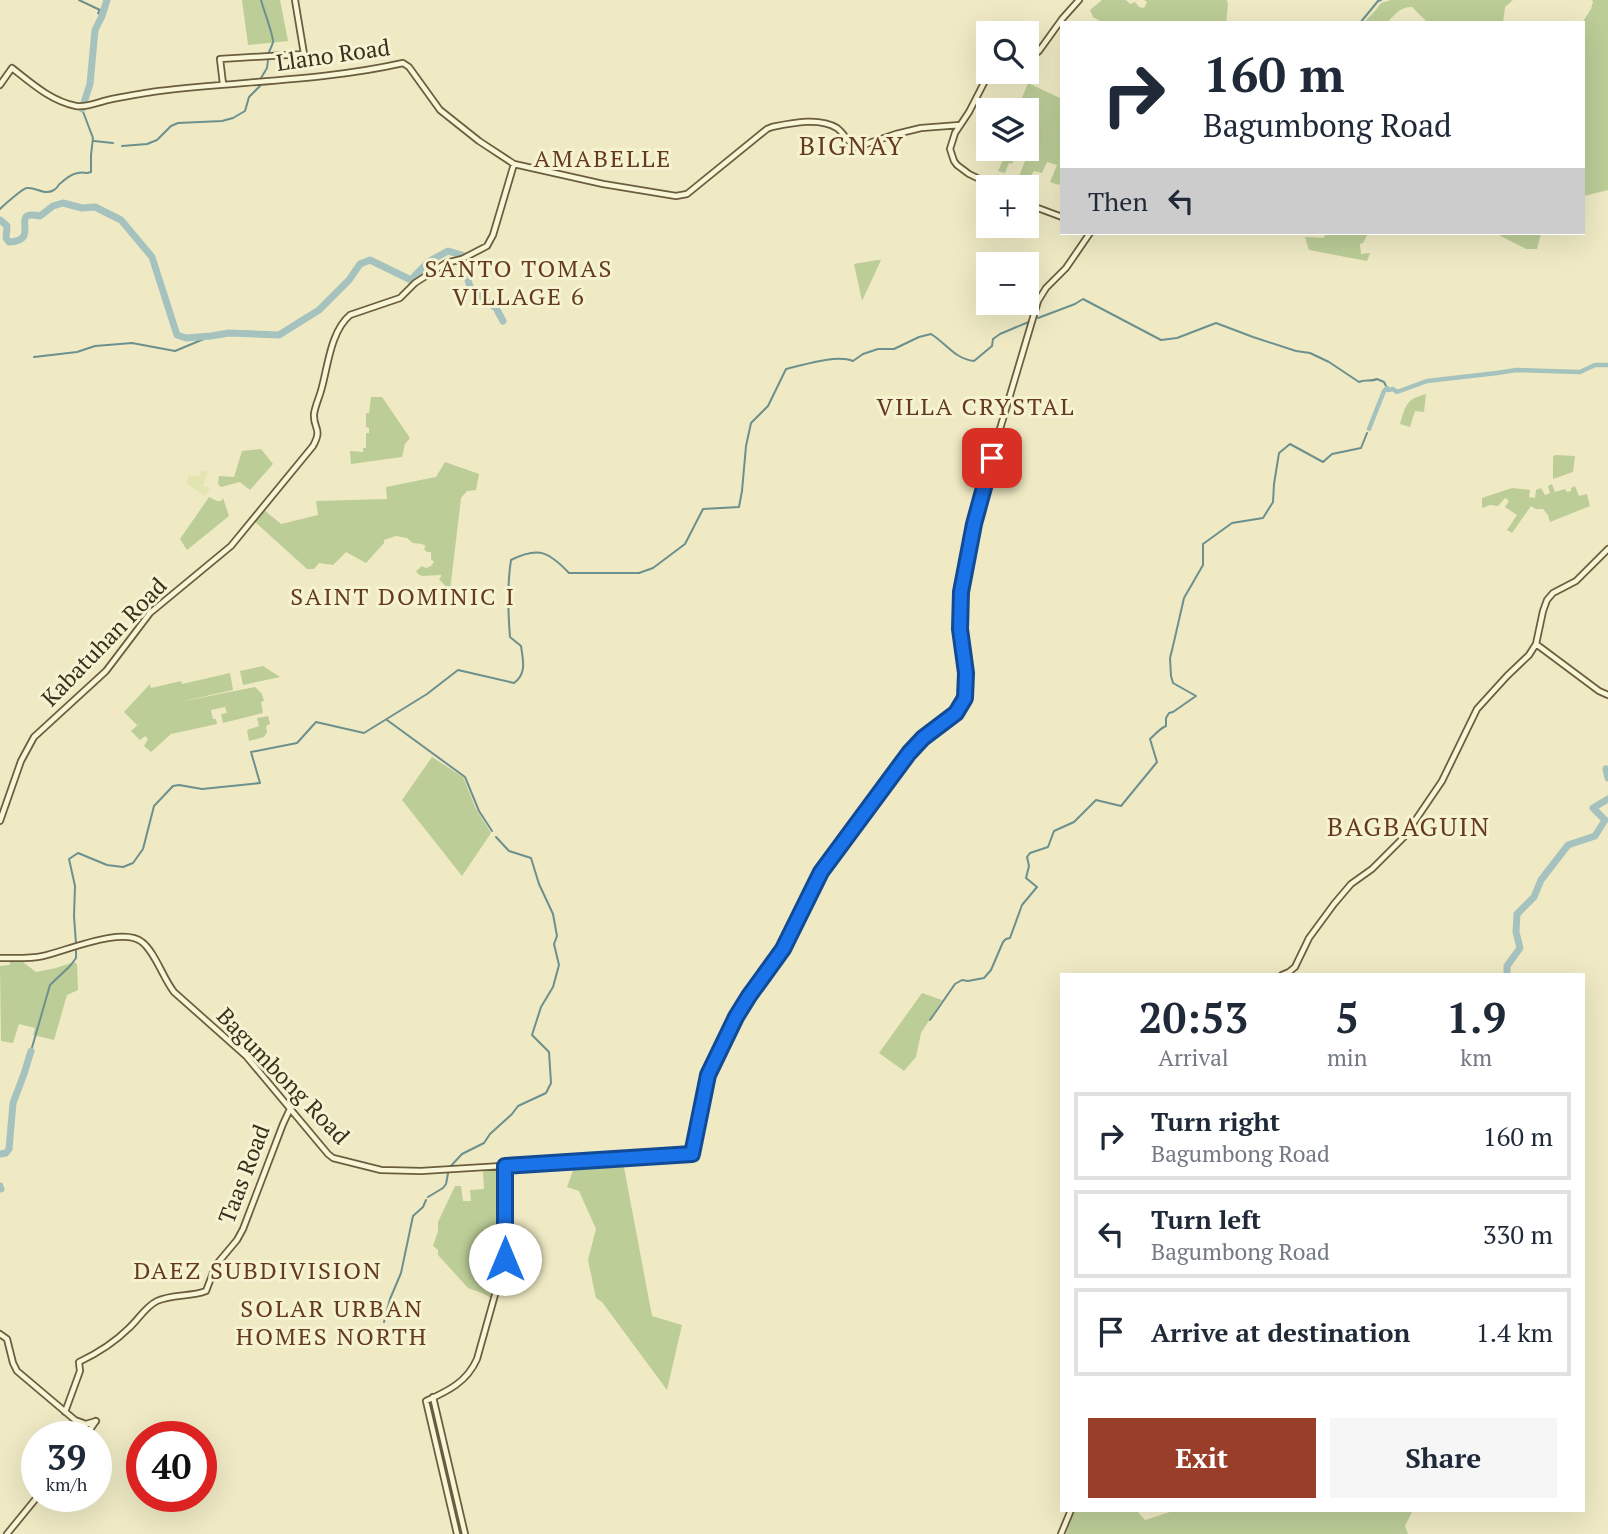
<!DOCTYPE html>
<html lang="en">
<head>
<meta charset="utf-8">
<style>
	:root { --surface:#fff; --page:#f6f6f7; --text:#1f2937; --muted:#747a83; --line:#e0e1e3; --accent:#993f29 }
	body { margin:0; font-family:"PT Serif",serif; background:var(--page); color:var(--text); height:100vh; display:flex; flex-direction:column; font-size:26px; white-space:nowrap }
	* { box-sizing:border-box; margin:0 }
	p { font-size:23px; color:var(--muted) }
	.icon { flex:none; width:38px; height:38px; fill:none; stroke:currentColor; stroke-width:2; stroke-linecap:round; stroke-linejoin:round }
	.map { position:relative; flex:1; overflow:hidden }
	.panel { position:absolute; left:1060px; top:973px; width:525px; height:539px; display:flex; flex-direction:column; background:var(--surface); border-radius:0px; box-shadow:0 7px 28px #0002 }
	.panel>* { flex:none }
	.guide { position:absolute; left:1060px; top:21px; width:525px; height:214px; border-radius:0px; box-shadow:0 7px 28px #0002; background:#fff; color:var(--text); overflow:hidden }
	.fabs { position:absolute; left:976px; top:21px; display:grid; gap:14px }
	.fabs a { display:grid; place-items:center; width:63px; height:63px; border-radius:0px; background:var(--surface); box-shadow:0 7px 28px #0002; font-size:35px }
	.speed { position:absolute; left:21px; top:1421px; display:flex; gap:14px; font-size:35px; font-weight:700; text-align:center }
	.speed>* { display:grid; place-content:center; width:91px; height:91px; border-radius:50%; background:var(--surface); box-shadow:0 7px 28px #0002; line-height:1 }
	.speed small { font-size:18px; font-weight:400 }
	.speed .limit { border:10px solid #d22; background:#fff; color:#111 }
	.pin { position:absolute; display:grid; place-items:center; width:60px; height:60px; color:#fff; margin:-30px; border-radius:14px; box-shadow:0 4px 10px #0006 }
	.me { position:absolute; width:77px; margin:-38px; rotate:0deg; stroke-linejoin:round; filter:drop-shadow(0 0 5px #0008) }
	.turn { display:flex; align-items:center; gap:24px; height:147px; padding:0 28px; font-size:32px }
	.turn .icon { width:91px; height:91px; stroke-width:2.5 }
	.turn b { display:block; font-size:49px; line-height:60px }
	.then { display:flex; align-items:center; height:66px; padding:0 28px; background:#0003; gap:14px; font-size:26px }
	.eta { display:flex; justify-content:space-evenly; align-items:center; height:119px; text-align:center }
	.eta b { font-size:42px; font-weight:600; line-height:49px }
	.button { display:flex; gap:14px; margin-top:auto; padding:14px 28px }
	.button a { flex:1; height:80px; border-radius:0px; background:var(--accent); color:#fff; font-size:28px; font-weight:600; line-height:80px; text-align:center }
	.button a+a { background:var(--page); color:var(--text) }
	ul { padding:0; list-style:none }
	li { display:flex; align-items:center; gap:21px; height:88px; margin:0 14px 10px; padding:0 14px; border:4px solid var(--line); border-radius:0px }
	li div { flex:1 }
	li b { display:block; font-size:26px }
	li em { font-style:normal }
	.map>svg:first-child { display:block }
	.farmland { fill:#e2e4b1 }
	.green { fill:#bccd97 }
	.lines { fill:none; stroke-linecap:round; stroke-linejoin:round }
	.stream { stroke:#6c908e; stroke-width:2 }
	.canal { stroke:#a6c2bf; stroke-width:4.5 }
	.river { stroke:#a6c2bf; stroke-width:7 }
	.secondary-casing { stroke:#6b5d3d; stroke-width:8 }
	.secondary { stroke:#f9f6d7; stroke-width:4.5 }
	.route-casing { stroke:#114b97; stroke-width:18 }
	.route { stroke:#1a73e8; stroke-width:12 }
	.labels { text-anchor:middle; stroke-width:6; stroke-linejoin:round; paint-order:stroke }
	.street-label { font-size:23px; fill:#39301e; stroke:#f6f3d3 }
	.neighbourhood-label { font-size:24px; letter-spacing:2px; fill:#663b1d; stroke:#f6f3d3 }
	.quarter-label { font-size:26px; letter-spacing:2px; fill:#663b1d; stroke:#f6f3d3 }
</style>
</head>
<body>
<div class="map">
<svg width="1608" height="1534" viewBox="0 0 1608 1534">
	<rect width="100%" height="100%" fill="#efeac4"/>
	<!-- farmland -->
	<path class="farmland" d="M201 471 208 472 203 486 210 488 205 496 187 484 188 475 200 476Z"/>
	<!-- green -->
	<path class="green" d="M242 0H280L288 41 248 45Z
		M1102 0H1126L1130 4 1135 2 1139 7 1144 8 1147 2 1144 0H1227L1228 5 1226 23H1100V21L1093 17 1090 10Z
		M1391 0H1513L1505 7 1503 23H1428L1412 7C1401 6 1394 15 1387 23H1363L1375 11 1381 3Z
		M1592 0H1608V190L1584 196V23H1582L1591 9 1593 2Z
		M1028 83 1062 99V177L1059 185 1050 182 1057 165 1047 162 1042 173 1034 171 1025 184 1017 181 1028 154 1016 152 1012 164 1009 163 1005 173 998 171 1008 149H1027V110H1023L1027 101 1022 98Z
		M1327 233H1368L1363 243 1360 244 1361 254 1370 253 1367 261 1309 250 1305 237 1323 238Z
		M1495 233H1541L1537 249H1526Z
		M877 260H881L862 301 854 264Z
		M1426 394 1424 412 1415 411 1410 427 1400 424C1406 405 1405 400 1426 394Z
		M371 397H382L410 438 405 444 402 457 351 464 350 451 363 452V448H366V433H369V428L366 427V413H369Z
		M261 449 273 464 250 490 240 482 221 487 218 484 219 476 234 477 242 451Z
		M1555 455 1575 456 1573 472 1553 479V457Z
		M445 462 479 474 476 490 467 491 461 498 450 591 439 579 441 577V575L422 576 418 574 416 571 422 566 426 568 431 566 434 562 431 559V552H427L424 549 426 546 422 544 413 543 407 538 396 536 384 540V543L366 563 346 552 333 565 319 563 314 569H307L254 521 263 509 281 524 318 515 316 501 387 499 386 487 436 477Z
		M1552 484 1555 492 1565 489 1567 492 1571 491V488L1575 486 1579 496 1587 494 1590 506 1550 522 1548 515 1543 509H1536L1531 506 1512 533 1507 530 1517 515 1505 507 1509 501 1505 498 1498 506 1490 505 1482 508V498L1512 488 1530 490 1529 497 1535 498 1536 490 1541 488 1545 495 1550 493 1548 486Z
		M209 497 217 501H221L223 498 229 516 187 550 180 539Z
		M263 666 280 677 243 685 240 671Z
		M230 673 233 690 179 702 255 687 262 694 264 701 261 702 263 713 223 723 221 714 227 713 225 707 211 710 213 719H216L217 724 171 734 151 752 144 746 148 739 145 736 140 740 131 731 141 722 137 725 124 712 150 684 151 688 181 681 182 684Z
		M268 716 270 724 266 726 267 732 264 737 249 741 247 730 259 726 257 718Z
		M432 757 463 777 476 809 491 833 462 876 402 800Z
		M9 959H19L36 972 56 968 74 962 77 964 78 990 67 995 54 1040 33 1035 35 1028 19 1024 13 1043 1 1041 0 966 10 965Z
		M922 993 942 1000 921 1033 916 1057 904 1071 879 1053Z
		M623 1162 652 1316 682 1325 667 1390 602 1302 596 1298 588 1260 596 1229 579 1191 567 1187 575 1165Z
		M502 1170 503 1258 491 1298 482 1293 468 1288 438 1255V1250L433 1246 438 1231V1222L455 1186H461L463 1201H471L470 1190 484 1189 483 1171Z
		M1074 1510H1136L1145 1520 1176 1510H1413L1405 1526 1408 1534H1066Z"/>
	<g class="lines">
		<!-- stream -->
		<path class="stream" d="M79 0 100 10 98 13 102 16
			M261 0C263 8 274 37 273 42 272 46 270 50 268 54
			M1360 23 1378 1 1381 0
			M261 78 267 68 268 60
			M94 141 113 143
			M122 146 147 144 157 140 171 126 178 123 222 121 233 118 245 111 249 97 260 86
			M0 209C4 205 23 188 27 188 37 187 43 196 54 190 61 185 55 187 62 182 70 175 77 171 87 173L91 172V155L93 138 82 109
			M1038 318 1075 304 1083 299 1161 340 1177 338 1216 323 1253 337 1296 351 1310 353 1329 362 1359 382C1365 379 1371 382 1377 379L1384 382 1387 388
			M34 357 77 352 95 346 132 343 175 351 211 336
			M387 720 465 777 479 811 492 831
			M76 944 74 916 75 886 69 859 78 853 107 865 123 867 133 863 143 849 154 806 173 786 179 785 202 789 260 783 251 752 297 743 316 722 364 733 427 694 458 670 514 683C527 674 523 660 521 646L510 637C508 612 507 585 511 560 539 546 549 552 569 573H639L653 568 685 544 703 509 739 507 742 491 746 446 751 423 768 406 786 369C804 365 836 354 853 361L863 354 878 349H894L919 337 931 334C947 344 955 359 974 361L992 346 993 339 1000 334 1031 321
			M930 1020 955 984 962 980 968 981 984 978 991 970 1003 942 1006 939 1010 938 1022 905 1037 887 1026 878 1029 866 1027 857 1030 853 1048 847 1054 831 1074 822 1096 800 1121 806 1157 762 1150 739C1156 734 1159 729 1166 726V718L1169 713 1173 712 1196 696 1173 683 1171 676 1170 658 1173 646 1184 598 1203 565V544L1232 523 1263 518 1273 502 1274 484 1279 453 1290 444 1323 462 1332 454 1361 448 1367 433
			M31 1051 50 985 70 966 76 958V949
			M428 1197 443 1188 446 1184 449 1168 462 1154 484 1143 490 1134 512 1114 518 1106 546 1093 551 1083 549 1052 532 1035 541 1007 553 987 559 965 554 944 557 936 553 914 539 884 531 858 509 851 496 837
			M384 1322 390 1299 401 1273 413 1216 423 1207 426 1200"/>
		<!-- canal -->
		<path class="canal" d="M1369 429 1384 391 1387 388 1388 390 1393 389 1397 392 1427 381 1497 373 1516 370 1580 372 1595 365H1608"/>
		<!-- river -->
		<path class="river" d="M82 109 90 84 95 30 102 16 107 0
			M0 220 7 226 6 238 9 242C43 241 7 209 40 216L53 206 63 203 82 208 95 207 121 220 152 257 177 335 186 338 211 336 229 333 279 335 319 310 349 280 360 264 370 260 411 280 428 262 448 251 465 256 470 273 468 280 470 287 496 308 503 321
			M1608 770 1606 769 1608 778
			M1507 975V966L1520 948 1516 932 1517 914 1534 897 1541 880 1568 845 1595 836 1605 820 1593 808 1608 799
			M0 1154 6 1153 9 1149 13 1103 24 1074 31 1051
			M0 1186 1 1189"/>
		<defs>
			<path id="secondary" d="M1027 60 1039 51 1062 19 1079 0
				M223 84 220 59 304 54 295 0
				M0 85 12 68C31 83 51 101 76 106 87 108 101 101 112 99 128 96 144 93 159 91 241 81 323 81 403 63L409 67 440 110 479 141 514 164 603 184 676 196 687 194 767 129 772 127C792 123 819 117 837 128 845 134 848 144 857 147L896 134 921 128 960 125
				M996 187 969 174 957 165 954 161 950 149 955 133 969 112 986 79 1000 72
				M1027 204 1062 217
				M1536 644 1599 691 1608 695
				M0 821 21 761 34 737 106 671 150 613 231 546 313 446C323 428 313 429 314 414 315 406 320 396 322 387 328 365 331 331 350 315L400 298 415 283 446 263 462 259 487 246 493 235 514 164
				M0 958C14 958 29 959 43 956 66 951 123 926 142 942 155 952 163 978 174 992L246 1056 328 1154 333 1158 381 1170 421 1171 693 1154 708 1075 736 1017 749 996 783 949 821 872 909 753 923 739 956 713 965 698 966 673 960 615 961 589 969 547 986 476 1038 301 1046 288 1066 268 1090 233
				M1282 975 1289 972 1295 967 1309 938 1334 904 1351 884 1372 869 1404 837 1442 781 1477 709 1507 676 1529 655 1536 644 1543 611 1547 600 1553 593 1576 581 1608 549
				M0 1334 7 1339 13 1363 17 1371 75 1420 86 1424 96 1421
				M433 1397 465 1534
				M65 1412 80 1371 79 1362C98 1353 114 1343 129 1328 139 1319 145 1307 157 1301 172 1294 191 1297 206 1291L216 1265 237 1240 243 1229 283 1124 290 1109
				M85 1437 96 1421
				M7 1534 38 1496
				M457 1534 426 1401C448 1391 467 1382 477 1359L505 1259V1167
				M1061 1534 1071 1510"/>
		</defs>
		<!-- secondary casing -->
		<use href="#secondary" class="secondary-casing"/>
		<!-- secondary -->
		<use href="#secondary" class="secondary"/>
	</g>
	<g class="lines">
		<defs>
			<path id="route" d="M505 1259V1166L692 1154 708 1075 736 1017 749 996 783 949 821 872 909 753 923 738 956 713 965 698 966 673 960 629 961 592 974 524 992 458"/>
		</defs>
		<!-- route casing -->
		<use href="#route" class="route-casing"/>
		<!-- route -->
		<use href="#route" class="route"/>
	</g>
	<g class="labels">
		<!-- street labels -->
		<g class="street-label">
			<text transform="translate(333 55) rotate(-8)" y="8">Llano Road</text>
			<text transform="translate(104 642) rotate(-46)" y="8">Kabatuhan Road</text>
			<text transform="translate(283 1076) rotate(46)" y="8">Bagumbong Road</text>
			<text transform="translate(244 1174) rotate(-69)" y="8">Taas Road</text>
		</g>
		<!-- neighbourhood labels -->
		<g class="neighbourhood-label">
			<text x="603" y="167">AMABELLE</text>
			<text x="519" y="277">SANTO TOMAS<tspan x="519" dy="28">VILLAGE 6</tspan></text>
			<text x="976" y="415">VILLA CRYSTAL</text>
			<text x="403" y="605">SAINT DOMINIC I</text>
			<text x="258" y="1279">DAEZ SUBDIVISION</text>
			<text x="332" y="1317">SOLAR URBAN<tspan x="332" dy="28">HOMES NORTH</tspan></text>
		</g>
		<!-- quarter labels -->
		<g class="quarter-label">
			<text x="852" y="155">BIGNAY</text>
			<text x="1409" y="836">BAGBAGUIN</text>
		</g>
	</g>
</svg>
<div class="fabs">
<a><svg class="icon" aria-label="search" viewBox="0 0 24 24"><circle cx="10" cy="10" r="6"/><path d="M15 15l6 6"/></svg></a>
<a><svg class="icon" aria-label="layers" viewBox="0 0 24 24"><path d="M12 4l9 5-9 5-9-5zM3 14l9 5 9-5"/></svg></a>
<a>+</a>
<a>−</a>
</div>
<div class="speed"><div>39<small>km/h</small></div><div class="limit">40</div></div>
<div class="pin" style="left:992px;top:458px;background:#d93025"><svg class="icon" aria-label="arrive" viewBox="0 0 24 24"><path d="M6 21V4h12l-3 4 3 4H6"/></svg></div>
<svg class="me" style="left:505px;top:1259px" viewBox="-20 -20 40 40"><circle r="19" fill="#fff"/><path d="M0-13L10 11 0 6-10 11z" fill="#1a73e8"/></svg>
<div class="guide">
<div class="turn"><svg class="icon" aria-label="right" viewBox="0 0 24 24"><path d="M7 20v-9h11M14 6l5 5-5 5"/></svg><div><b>160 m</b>Bagumbong Road</div></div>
<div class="then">Then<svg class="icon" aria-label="left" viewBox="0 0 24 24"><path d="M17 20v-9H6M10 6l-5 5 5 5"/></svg></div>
</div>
<section class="panel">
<div class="eta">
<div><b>20:53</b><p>Arrival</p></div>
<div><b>5</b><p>min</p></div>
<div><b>1.9</b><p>km</p></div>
</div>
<ul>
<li><svg class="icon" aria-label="right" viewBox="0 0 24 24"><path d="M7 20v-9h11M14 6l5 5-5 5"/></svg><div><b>Turn right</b><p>Bagumbong Road</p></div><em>160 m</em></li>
<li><svg class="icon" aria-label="left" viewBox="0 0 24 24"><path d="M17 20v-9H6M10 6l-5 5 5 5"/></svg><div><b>Turn left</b><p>Bagumbong Road</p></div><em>330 m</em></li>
<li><svg class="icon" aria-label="arrive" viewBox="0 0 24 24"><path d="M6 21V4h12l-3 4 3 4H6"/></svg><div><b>Arrive at destination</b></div><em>1.4 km</em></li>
</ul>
<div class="button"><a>Exit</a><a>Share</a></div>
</section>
</div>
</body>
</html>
